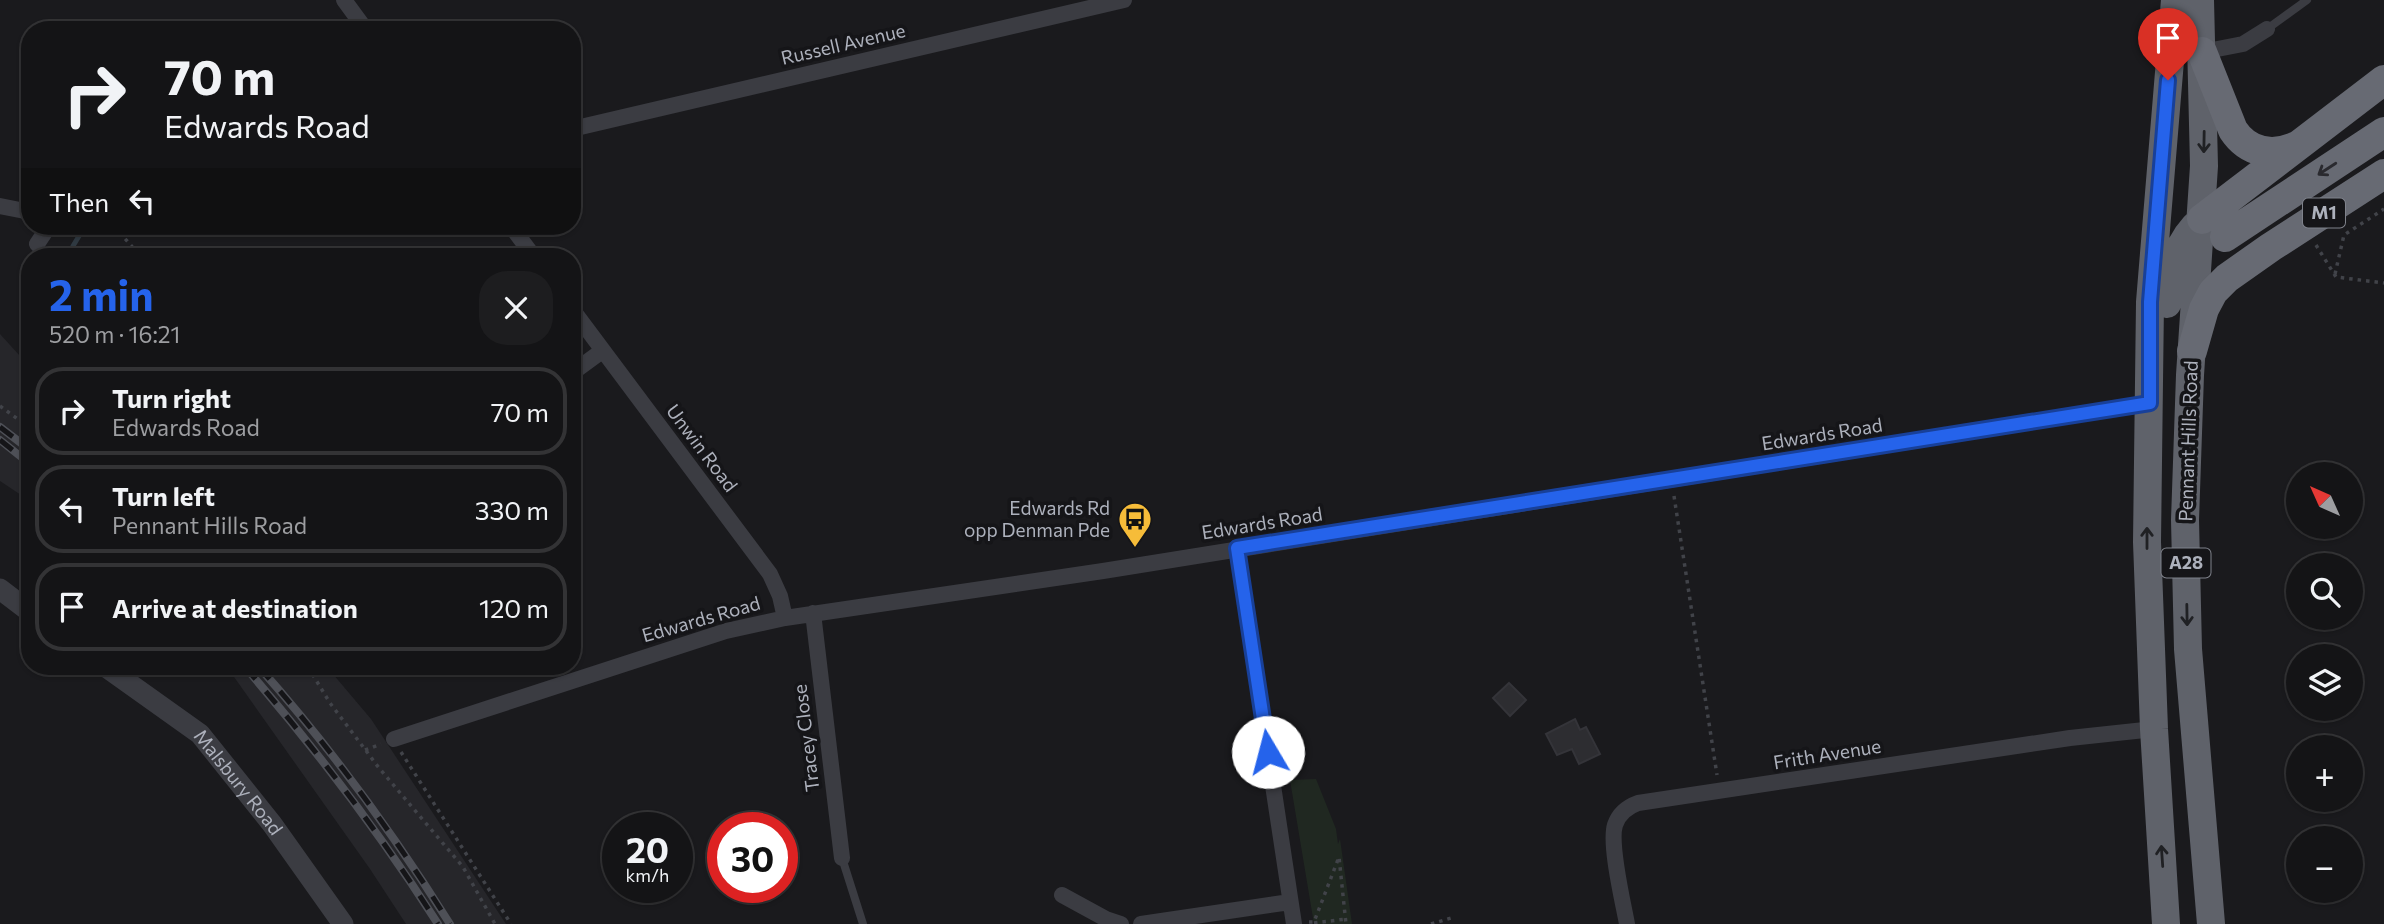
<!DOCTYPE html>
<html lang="en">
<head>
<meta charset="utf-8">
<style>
	:root { --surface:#141416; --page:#1d1d1f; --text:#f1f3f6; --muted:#9d9ea1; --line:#333335; --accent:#2563eb }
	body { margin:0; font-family:Commissioner,sans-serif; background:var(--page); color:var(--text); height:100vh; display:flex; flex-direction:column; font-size:26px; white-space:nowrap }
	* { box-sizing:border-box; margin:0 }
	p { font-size:23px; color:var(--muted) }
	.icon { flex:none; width:38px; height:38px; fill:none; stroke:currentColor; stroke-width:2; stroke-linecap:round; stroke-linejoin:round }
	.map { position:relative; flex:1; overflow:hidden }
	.sheet { position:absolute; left:21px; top:248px; width:560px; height:427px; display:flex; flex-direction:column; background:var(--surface); border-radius:28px; box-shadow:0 2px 5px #0004,0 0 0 2px var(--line) }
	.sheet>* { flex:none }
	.hud { position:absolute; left:21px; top:21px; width:560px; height:214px; border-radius:28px; box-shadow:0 2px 5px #0004,0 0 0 2px var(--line); background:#141416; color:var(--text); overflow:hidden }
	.needle { width:46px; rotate:315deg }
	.buttons { position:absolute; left:2286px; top:462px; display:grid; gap:14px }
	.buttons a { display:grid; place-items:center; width:77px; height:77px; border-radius:50%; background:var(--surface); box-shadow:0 2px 5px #0004,0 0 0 2px var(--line); font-size:35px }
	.speed { position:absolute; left:602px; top:812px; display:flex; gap:14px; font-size:35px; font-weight:700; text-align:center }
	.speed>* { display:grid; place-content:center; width:91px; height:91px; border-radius:50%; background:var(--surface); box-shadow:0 2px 5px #0004,0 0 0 2px var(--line); line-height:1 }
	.speed small { font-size:18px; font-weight:400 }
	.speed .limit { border:10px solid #d22; background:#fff; color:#111 }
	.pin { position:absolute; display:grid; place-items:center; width:60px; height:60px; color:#fff; margin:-72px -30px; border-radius:50% 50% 50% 0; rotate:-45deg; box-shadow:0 0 7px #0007 }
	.pin .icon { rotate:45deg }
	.me { position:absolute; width:77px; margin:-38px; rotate:352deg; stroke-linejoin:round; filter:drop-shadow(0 0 5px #0008) }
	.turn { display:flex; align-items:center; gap:24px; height:147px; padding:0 28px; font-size:32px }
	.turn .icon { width:91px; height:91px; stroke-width:2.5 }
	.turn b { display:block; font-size:49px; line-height:60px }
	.then { display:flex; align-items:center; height:66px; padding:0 28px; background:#0003; gap:14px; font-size:26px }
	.round { display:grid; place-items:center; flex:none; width:74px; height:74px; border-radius:28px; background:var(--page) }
	.overview { display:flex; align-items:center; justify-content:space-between; height:119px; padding:0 28px }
	h1 { font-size:42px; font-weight:700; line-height:52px; color:var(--accent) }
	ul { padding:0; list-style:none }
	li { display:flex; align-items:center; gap:21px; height:88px; margin:0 14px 10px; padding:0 14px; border:4px solid var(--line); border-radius:28px }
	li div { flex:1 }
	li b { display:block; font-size:26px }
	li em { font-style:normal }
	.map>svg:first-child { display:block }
	.built { fill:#26262a }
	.green { fill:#202821 }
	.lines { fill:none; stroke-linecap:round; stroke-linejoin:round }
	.stream { stroke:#2f3941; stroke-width:5 }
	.building { fill:#2d2d31; stroke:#343439; stroke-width:2 }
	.path { stroke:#414349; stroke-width:3.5; stroke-dasharray:3.5 5; stroke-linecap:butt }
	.service { stroke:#3b3c42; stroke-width:8 }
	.minor { stroke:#3b3c42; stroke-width:16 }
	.tertiary { stroke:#3b3c42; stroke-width:21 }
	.trunk { stroke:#5f626a; stroke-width:28 }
	.motorway { stroke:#676a73; stroke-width:30 }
	.rail-casing { stroke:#4e5057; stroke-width:8 }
	.rail { stroke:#151518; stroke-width:5; stroke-dasharray:16; stroke-linecap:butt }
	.oneway { stroke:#202124 }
	.oneway2 { stroke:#2a2a2f }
	.route-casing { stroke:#184099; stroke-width:18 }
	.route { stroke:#2563eb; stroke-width:12 }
	.labels { text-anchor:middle; stroke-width:7; stroke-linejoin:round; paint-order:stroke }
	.shield { fill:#151518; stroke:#7f828b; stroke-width:2 }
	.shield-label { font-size:18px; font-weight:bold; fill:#adb1bc }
	.street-label { font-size:19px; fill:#adb1bc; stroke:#151518 }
	.poi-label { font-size:19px; fill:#adb1bc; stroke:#151518; text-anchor:end }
</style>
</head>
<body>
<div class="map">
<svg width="2384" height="924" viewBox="0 0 2384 924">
	<rect width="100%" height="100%" fill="#1a1a1d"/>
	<!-- built -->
	<path class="built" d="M0 334 30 367V501L0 481Z
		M227 667H327L371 719 506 924H406L370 869Z"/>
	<!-- green -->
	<path class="green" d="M1316 779 1336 829 1338 844 1340 839 1352 924H1314L1290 780Z"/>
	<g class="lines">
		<!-- stream -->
		<path class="stream" d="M73 246 85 226"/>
	</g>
	<!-- building -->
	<path class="building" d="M1509 683 1526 700 1510 716 1493 698Z
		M1575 719 1580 730 1586 727 1600 754 1579 764 1572 749 1557 755 1546 734Z"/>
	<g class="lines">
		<!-- path -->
		<path class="path" d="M114 226 141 257
			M2316 245 2336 277 2384 283
			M2335 274 2344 235 2384 209
			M0 406 30 428
			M1674 496 1717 775
			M308 667 330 703 379 768 463 867 495 924
			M365 750 381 744
			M401 752 511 924
			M1309 922H1314L1339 857 1346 924
			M1314 923 1346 919
			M1431 924 1451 918"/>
		<!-- service -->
		<path class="service" d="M2267 29 2307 0
			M842 858 863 924"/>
		<!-- minor -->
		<path class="minor" d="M344 0 366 30
			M2202 52 2243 44 2267 29
			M572 129 1124 0
			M0 206 30 212
			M511 226 534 257
			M37 244 49 226
			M572 309 770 574 780 596 785 618
			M572 373 602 351
			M1237 548 1294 924
			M813 613 842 858
			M394 739 726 631 785 618 1103 571 2149 403
			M1062 895 1106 919 1121 924
			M1141 924 1290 902
			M1627 924C1623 902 1609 844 1615 825 1619 813 1627 807 1638 803L2070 738 2154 729"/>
		<!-- tertiary -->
		<g class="tertiary">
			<path d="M0 589 30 612"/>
			<path id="s1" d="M106 667 200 734 272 824 343 924"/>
		</g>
		<!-- trunk -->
		<path class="trunk" d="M2200 0 2204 166 2190 375 2185 520 2188 649 2211 924
			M2167 304C2172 270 2175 242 2202 219
			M2166 924 2154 729 2147 542 2150 302 2175 0"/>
		<!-- motorway -->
		<path class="motorway" d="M2202 52 2233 130C2248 153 2273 157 2297 146
			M2202 219 2384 80
			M2225 237 2384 132
			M2192 351 2204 309 2213 292 2227 278 2271 247 2384 174"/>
		<defs>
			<path id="rail" d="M0 427 30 450
				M0 440 30 464
				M245 667C315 748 380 833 438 924
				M259 667C330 747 393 833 450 924"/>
		</defs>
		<!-- rail casing -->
		<use href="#rail" class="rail-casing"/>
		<!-- rail -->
		<use href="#rail" class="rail"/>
	</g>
	<!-- one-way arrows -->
	<defs><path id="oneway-shaft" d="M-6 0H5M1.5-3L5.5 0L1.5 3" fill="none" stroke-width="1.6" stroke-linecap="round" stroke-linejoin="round" transform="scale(1.75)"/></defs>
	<g class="oneway">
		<use href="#oneway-shaft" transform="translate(2204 142) rotate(91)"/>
		<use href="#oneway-shaft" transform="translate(2147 538) rotate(-90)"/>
		<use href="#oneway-shaft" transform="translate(2187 615) rotate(89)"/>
		<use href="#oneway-shaft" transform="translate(2162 856) rotate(-94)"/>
	</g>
	<use class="oneway2" href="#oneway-shaft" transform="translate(2327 169) rotate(147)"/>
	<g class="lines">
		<defs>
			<path id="route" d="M1268 752 1237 548 2150 403V302L2168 80"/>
		</defs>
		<!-- route casing -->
		<use href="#route" class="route-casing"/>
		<!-- route -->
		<use href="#route" class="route"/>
	</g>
	<!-- icons -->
	<defs>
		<symbol id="bus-pin" viewBox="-11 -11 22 30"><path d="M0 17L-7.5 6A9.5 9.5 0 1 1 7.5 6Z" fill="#f6bc39" stroke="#151518"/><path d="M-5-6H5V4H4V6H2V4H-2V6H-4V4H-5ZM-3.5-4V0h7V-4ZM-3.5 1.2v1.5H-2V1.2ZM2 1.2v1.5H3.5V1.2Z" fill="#111"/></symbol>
	</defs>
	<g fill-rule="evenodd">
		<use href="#bus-pin" x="1116" y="500" width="38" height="52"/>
	</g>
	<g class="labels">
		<!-- shield labels -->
		<g class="shield">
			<rect x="2303" y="198.5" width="42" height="29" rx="5"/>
			<rect x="2161.5" y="548.5" width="49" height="29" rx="5"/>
		</g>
		<g class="shield-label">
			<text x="2324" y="219">M1</text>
			<text x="2186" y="569">A28</text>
		</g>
		<!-- street labels -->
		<g class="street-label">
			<text transform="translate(843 44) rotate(-13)" y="7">Russell Avenue</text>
			<text transform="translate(1822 434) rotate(-9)" y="7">Edwards Road</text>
			<text transform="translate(2188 441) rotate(-88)" y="7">Pennant Hills Road</text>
			<text transform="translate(702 448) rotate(53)" y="7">Unwin Road</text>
			<text transform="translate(1262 523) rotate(-9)" y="7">Edwards Road</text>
			<text transform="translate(701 619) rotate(-16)" y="7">Edwards Road</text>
			<text transform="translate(806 738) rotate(-97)" y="7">Tracey Close</text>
			<text transform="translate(1827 754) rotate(-9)" y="7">Frith Avenue</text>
			<text dy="7" stroke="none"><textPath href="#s1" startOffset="177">Malsbury Road</textPath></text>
		</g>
		<!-- poi labels -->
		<g class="poi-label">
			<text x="1110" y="515">Edwards Rd<tspan x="1110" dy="22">opp Denman Pde</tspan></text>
		</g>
	</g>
</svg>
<div class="buttons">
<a><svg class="needle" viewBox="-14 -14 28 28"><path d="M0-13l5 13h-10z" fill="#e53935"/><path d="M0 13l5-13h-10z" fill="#9d9ea1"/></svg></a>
<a><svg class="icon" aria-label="search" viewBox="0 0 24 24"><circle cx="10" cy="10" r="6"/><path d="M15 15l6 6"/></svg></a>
<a><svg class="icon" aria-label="layers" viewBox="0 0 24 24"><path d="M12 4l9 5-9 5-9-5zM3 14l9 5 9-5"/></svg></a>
<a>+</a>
<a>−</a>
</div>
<div class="speed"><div>20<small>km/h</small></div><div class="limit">30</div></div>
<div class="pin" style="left:2168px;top:80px;background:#d93025"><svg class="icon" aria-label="arrive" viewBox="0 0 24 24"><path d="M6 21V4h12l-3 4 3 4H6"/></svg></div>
<svg class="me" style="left:1268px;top:752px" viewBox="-20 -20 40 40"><circle r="19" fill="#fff"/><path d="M0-13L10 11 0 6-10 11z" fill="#2563eb"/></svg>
<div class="hud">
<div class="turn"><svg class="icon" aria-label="right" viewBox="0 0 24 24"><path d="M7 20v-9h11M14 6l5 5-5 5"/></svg><div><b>70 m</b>Edwards Road</div></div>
<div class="then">Then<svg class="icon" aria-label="left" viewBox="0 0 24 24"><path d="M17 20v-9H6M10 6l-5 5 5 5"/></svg></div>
</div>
<section class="sheet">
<div class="overview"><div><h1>2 min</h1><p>520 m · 16:21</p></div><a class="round"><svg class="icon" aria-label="close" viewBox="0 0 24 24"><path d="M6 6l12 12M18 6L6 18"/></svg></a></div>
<ul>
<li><svg class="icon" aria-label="right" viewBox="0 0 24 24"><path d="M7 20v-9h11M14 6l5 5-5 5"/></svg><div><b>Turn right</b><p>Edwards Road</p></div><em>70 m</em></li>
<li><svg class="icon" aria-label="left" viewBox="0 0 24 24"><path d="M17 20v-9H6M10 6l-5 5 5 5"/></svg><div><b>Turn left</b><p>Pennant Hills Road</p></div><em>330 m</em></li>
<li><svg class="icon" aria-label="arrive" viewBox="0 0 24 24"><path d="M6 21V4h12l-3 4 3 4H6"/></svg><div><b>Arrive at destination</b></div><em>120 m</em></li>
</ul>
</section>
</div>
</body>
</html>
